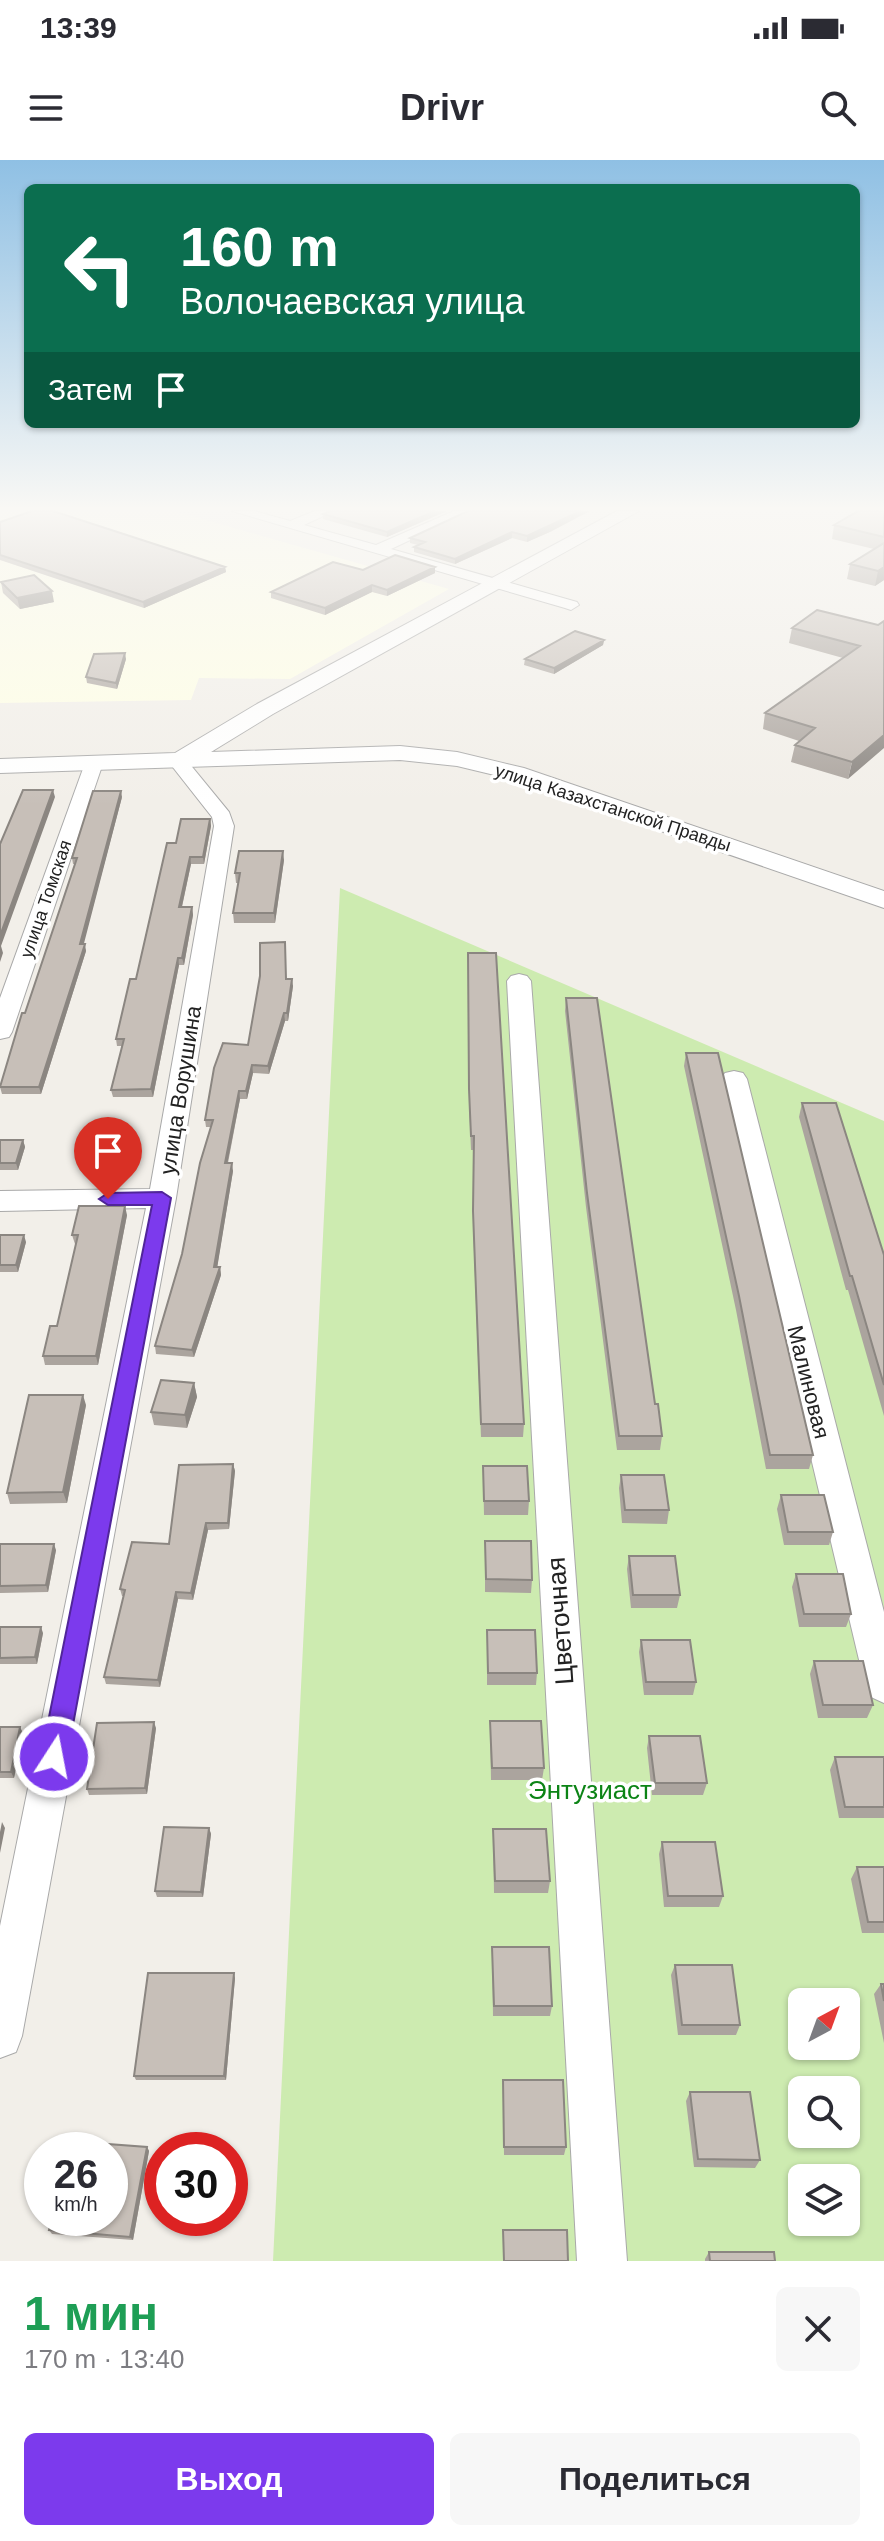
<!DOCTYPE html>
<html lang="ru">
<head>
<meta charset="utf-8">
<style>
	:root { --surface:#fff; --page:#f7f7f7; --text:#2b2b33; --muted:#7c7c81; --accent:#7c3aed }
	body { margin:0; font-family:Arial,sans-serif; background:var(--page); color:var(--text); height:100vh; display:flex; flex-direction:column; font-size:30px; white-space:nowrap }
	* { box-sizing:border-box; margin:0 }
	p { font-size:26px; color:var(--muted) }
	.icon { flex:none; width:44px; height:44px; fill:none; stroke:currentColor; stroke-width:2; stroke-linecap:round; stroke-linejoin:round }
	.map { position:relative; height:2101px; overflow:hidden }
	.sheet { display:flex; flex-direction:column; background:var(--surface); flex:1 }
	.sheet>* { flex:none }
	.guide { position:absolute; left:24px; top:24px; width:836px; height:244px; border-radius:12px; box-shadow:0 2px 6px #0004; background:#0b6e4f; color:#fff; overflow:hidden }
	.needle { width:52px; rotate:41deg }
	.buttons { position:absolute; left:788px; top:1828px; display:grid; gap:16px }
	.buttons a { display:grid; place-items:center; width:72px; height:72px; border-radius:12px; background:var(--surface); box-shadow:0 2px 6px #0004; font-size:40px }
	.speed { position:absolute; left:24px; top:1972px; display:flex; gap:16px; font-size:40px; font-weight:700; text-align:center }
	.speed>* { display:grid; place-content:center; width:104px; height:104px; border-radius:50%; background:var(--surface); box-shadow:0 2px 6px #0004; line-height:1 }
	.speed small { font-size:20px; font-weight:400 }
	.speed .limit { border:12px solid #d22; background:#fff; color:#111 }
	.pin { position:absolute; display:grid; place-items:center; width:68px; height:68px; color:#fff; margin:-82px -34px; border-radius:50% 50% 50% 0; rotate:-45deg; box-shadow:0 0 8px #0007 }
	.pin .icon { rotate:45deg }
	.me { position:absolute; width:88px; margin:-44px; rotate:11deg; stroke-linejoin:round; filter:drop-shadow(0 0 6px #0008) }
	.turn { display:flex; align-items:center; gap:28px; height:168px; padding:0 24px; font-size:36px }
	.turn .icon { width:104px; height:104px; stroke-width:2.5 }
	.turn b { display:block; font-size:56px; line-height:68px }
	.then { display:flex; align-items:center; height:76px; padding:0 24px; background:#0003; gap:16px; font-size:30px }
	.round { display:grid; place-items:center; flex:none; width:84px; height:84px; border-radius:12px; background:var(--page) }
	.summary { display:flex; align-items:center; justify-content:space-between; height:136px; padding:0 24px }
	h1 { font-size:48px; font-weight:800; line-height:60px; color:#1e9e55 }
	.button { display:flex; gap:16px; margin-top:auto; padding:16px 24px }
	.button a { flex:1; height:92px; border-radius:12px; background:var(--accent); color:#fff; font-size:32px; font-weight:800; line-height:92px; text-align:center }
	.button a+a { background:var(--page); color:var(--text) }
	.status { display:flex; justify-content:space-between; align-items:center; height:56px; padding:0 40px; background:var(--surface); direction:ltr }
	.status svg { height:22px; fill:currentColor }
	header { display:flex; justify-content:space-between; align-items:center; height:104px; padding:0 24px; background:var(--surface); font-size:36px; font-weight:800 }
	.map>svg:first-child { display:block }
	.education { fill:#ffffe5 }
	.grass { fill:#cdebb0; fill-rule:evenodd }
	.lines { fill:none; stroke-linecap:round; stroke-linejoin:round }
	.minor-casing { stroke:#a9a9a9; stroke-width:2 }
	.tertiary-casing { stroke:#a9a9a9; stroke-width:2 }
	.minor { fill:#fff; fill-rule:evenodd }
	.tertiary { fill:#fff; fill-rule:evenodd }
	.wall { fill:#aba49e }
	.shaded-wall { fill:#8b8681 }
	.building { fill:#c7bfb8; stroke:#8b8681; stroke-width:2 }
	.route { fill:#7c3aed; stroke:#51269a; stroke-width:2 }
	.labels { text-anchor:middle; stroke-width:7; stroke-linejoin:round; paint-order:stroke }
	.far-street-label { font-size:18px; fill:#222; stroke:#fff }
	.street-label { font-size:22px; fill:#222; stroke:#fff }
	.near-street-label { font-size:26px; fill:#222; stroke:#fff }
	.near-park-label { font-size:26px; fill:#0c8416; stroke:#fff }
</style>
</head>
<body>
<div class="status"><b>13:39</b><svg viewBox="0 0 49 12"><path d="M0 12V9h3v3zM5 12V6h3v6zM10 12V3h3v9zM15 12V0h3v12zM26 1h20v11H26zM47 4h2v5h-2z"/></svg></div>
<header><svg class="icon" aria-label="menu" viewBox="0 0 24 24"><path d="M4 6h16M4 12h16M4 18h16"/></svg>Drivr<svg class="icon" aria-label="search" viewBox="0 0 24 24"><circle cx="10" cy="10" r="6"/><path d="M15 15l6 6"/></svg></header>
<div class="map">
<svg width="884" height="2101" viewBox="0 0 884 2101">
	<rect width="100%" height="100%" fill="#f2efe9"/>
	<!-- education -->
	<path class="education" d="M0 351H174L449 429 290 519 199 518 191 540 0 543Z"/>
	<!-- grass -->
	<path class="grass" d="M340 728 884 961V2101H273ZM802 1842H846V1886H802ZM802 1930H846V1974H802ZM802 2018H846V2062H802Z"/>
	<g class="lines">
		<defs>
			<path id="minor" d="M232 351H254L290 361 315 351H334L304 365 376 385 454 351H472L391 389 577 442 579 445 571 450 565 448Z
				M177 595 184 597 229 652 234 666 176 1038 22 1876 16 1892 0 1898V1766L146 1048 0 1051V1031L150 1029 214 666 212 657 168 601Z
				M93 600 102 606 12 872 9 877 0 879V838L84 606Z
				M519 814 527 816 531 821 627 2101H577L507 821 511 816Z
				M734 911 743 913 747 919 884 1452V1543L871 1537 865 1525 721 919 725 913Z"/>
			<path id="tertiary" d="M617 351H639L273 554 211 592 400 586 457 592 524 608 884 731V748L507 618 457 606 400 600 0 613V599L175 593 257 544Z"/>
		</defs>
		<!-- minor casing -->
		<use href="#minor" class="minor-casing"/>
		<!-- tertiary casing -->
		<use href="#tertiary" class="tertiary-casing"/>
		<!-- minor -->
		<use href="#minor" class="minor"/>
		<!-- tertiary -->
		<use href="#tertiary" class="tertiary"/>
	</g>
	<!-- wall -->
	<path class="wall" d="M447 351 387 377 323 359V354Z
		M884 351V420L875 426 847 419 850 404 874 389 832 379 834 365Z
		M0 362 225 407 226 412 144 448 0 400Z
		M552 371 527 382 512 378 455 404 414 392V387L418 385 410 383V378Z
		M363 410 435 413 387 436 372 432 325 455 271 438V432Z
		M1 422 54 442 20 449 3 433Z
		M884 461 848 619 791 602 795 585 799 581 763 569 765 553 843 498 789 483 792 468 878 465Z
		M604 480 603 485 554 514 524 505 525 499Z
		M126 499 117 529 87 523 86 517Z
		M122 637 83 784 86 791 41 934H2L0 927 75 704H73L72 698Z
		M210 659 211 666 204 704H191L182 747H192L193 755 184 805H179L153 937H113L111 930 122 886H117L116 879 136 819 176 683Z
		M284 700 275 763H234L233 753 238 723H236L235 713Z
		M468 793 524 1264 523 1277H481L473 1065 474 990H471L469 943Z
		M287 819 293 826 288 861H285L269 914 253 913 247 939H240L228 1003 233 1011 217 1107H220L221 1115 194 1197 156 1194 155 1186 182 1094 211 967H206L205 960Z
		M566 838 662 1276 660 1290H617L586 1047 565 851Z
		M686 893 813 1295 809 1309H766L736 1150 684 906Z
		M802 943 884 1095V1256L848 1130H846L799 957Z
		M0 980H23L25 987 18 1010H0Z
		M127 1055 98 1205H45L43 1196 57 1166 76 1084H75L72 1075Z
		M0 1075 26 1082 18 1112H0Z
		M194 1223 197 1237 187 1268 154 1265 151 1252Z
		M86 1245 67 1343 10 1344 7 1333Z
		M233 1304 235 1311 229 1369 208 1370 193 1440 178 1439 160 1527 106 1524 104 1517 124 1436H122L120 1429 169 1384Z
		M483 1306 529 1341 528 1355H484Z
		M621 1315 669 1350 667 1364 622 1363 619 1328Z
		M781 1335 833 1372 829 1385H784L777 1349Z
		M485 1381 532 1420 531 1433 485 1432Z
		M0 1384 56 1390 48 1432 0 1433Z
		M629 1396 680 1435 677 1448H631L627 1409Z
		M796 1414 851 1454 846 1467H799L792 1427Z
		M0 1467 43 1473 37 1504H0Z
		M487 1470 537 1513 536 1525H487Z
		M641 1480 696 1522 693 1535H644L639 1492Z
		M814 1501 873 1545 867 1558H818L810 1514Z
		M490 1561 544 1608 542 1620H491Z
		M0 1567 23 1573 14 1618H0Z
		M156 1568 147 1634 89 1635 87 1629Z
		M649 1576 707 1623 703 1635H652L647 1588Z
		M835 1597H884V1658H839L830 1610Z
		M209 1668 211 1674 203 1737H157L155 1731Z
		M493 1669 550 1721 548 1733H494Z
		M662 1682 723 1736 719 1747H664L659 1694Z
		M857 1707H884V1773H862L851 1719Z
		M492 1787 552 1846 550 1856H493Z
		M675 1805 740 1865 736 1875H678L671 1815Z
		M235 1818 226 1920H136L134 1916Z
		M881 1824H884V1883L874 1834Z
		M503 1920 566 1987 564 1995H504Z
		M690 1932 760 2000 755 2008 694 2007 686 1941Z
		M147 1987 149 1991 133 2080 52 2074 49 2070Z
		M709 2092 775 2101H705V2099Z"/>
	<!-- shaded-wall -->
	<path class="shaded-wall" d="M435 351H447L387 377V372Z
		M581 351H590L552 371 527 382V376Z
		M512 372V378L455 404V399Z
		M225 407 226 412 144 448 143 442Z
		M435 407V413L387 436V430Z
		M884 407V420L875 426 878 411Z
		M372 425V432L325 455V448Z
		M52 431 54 442 20 449 17 438Z
		M604 480 603 485 554 514V508Z
		M125 493 126 499 117 529 116 523Z
		M884 575V588L848 619 852 602Z
		M53 630 55 637 1 786 3 793 0 802V776Z
		M121 631 122 637 82 791 80 784Z
		M210 659 211 666 204 704 203 697Z
		M283 691 284 700 275 763 274 753Z
		M190 697 191 704 180 755 179 747Z
		M192 747 193 755 184 805 182 798Z
		M85 784 86 791 41 934 39 927Z
		M178 798 179 805 153 937 151 929Z
		M292 819 293 826 288 861 287 853Z
		M284 853 285 861 269 914 268 906Z
		M252 905 253 913 247 939 246 931Z
		M239 931 240 939 226 1010 225 1003Z
		M23 980 25 987 18 1010 16 1003Z
		M232 1003 233 1011 216 1115 214 1107Z
		M125 1046 127 1055 98 1205 96 1196Z
		M24 1075 26 1082 18 1112 16 1105Z
		M220 1107 221 1115 194 1197 192 1190Z
		M194 1223 197 1237 187 1268 185 1255Z
		M83 1235 86 1245 67 1343 63 1332Z
		M233 1304 235 1311 229 1369 228 1363Z
		M206 1363 208 1370 193 1440 191 1433Z
		M54 1384 56 1390 48 1432 46 1425Z
		M176 1432 178 1439 160 1527 158 1520Z
		M41 1467 43 1473 37 1504 35 1497Z
		M154 1562 156 1568 147 1634 145 1628Z
		M20 1567 23 1573 14 1618 11 1612Z
		M2 1662 5 1668 0 1693V1672Z
		M209 1668 211 1674 203 1737 201 1732Z
		M234 1813 235 1818 226 1920 224 1916Z
		M147 1987 149 1991 133 2080 130 2077Z"/>
	<!-- building -->
	<path class="building" d="M32 351H53L225 407 143 442 0 395V362Z
		M330 351H435L387 372 323 354Z
		M468 351H581L527 376 512 372 455 399 414 387 425 382 410 378Z
		M858 351H884V377L834 365Z
		M884 383V407L878 411 850 404Z
		M395 395 435 407 387 430 372 425 325 448 271 432 333 402 363 410Z
		M34 415 52 431 17 438 1 422Z
		M817 450 878 465 884 461V575L852 602 795 585 815 568 765 553 860 486 792 468Z
		M575 471 604 480 554 508 525 499Z
		M125 493 116 523 86 517 94 494Z
		M23 630H53L0 776V684Z
		M93 631H121L80 784H85L39 927H0L22 853H25L77 698H72Z
		M181 659H210L203 697H190L179 747H192L182 798H178L151 929 111 930 124 879H116L130 819H136L167 683H176Z
		M239 691H283L274 753H233L240 713H235Z
		M285 782 286 819H292L287 853H284L268 906 252 905 246 931H239L225 1003H232L214 1107H220L192 1190 155 1186 182 1094 200 1003 213 960H205L214 908 223 883 248 885 260 816V783Z
		M468 793H496L524 1264H481L473 1051 474 976H471L469 929Z
		M566 838H597L655 1244H658L662 1276H619L587 1033Z
		M686 893H718L813 1295H770L739 1136Z
		M802 943H836L884 1095V1225L852 1116H850Z
		M0 980H23L16 1003H0Z
		M79 1046H125L96 1196H43L50 1166H57L78 1075H72Z
		M0 1075H24L16 1105H0Z
		M161 1220 194 1223 185 1255 151 1252Z
		M29 1235H83L63 1332 7 1333Z
		M233 1304 228 1363H206L191 1433 176 1432 158 1520 104 1517 125 1430 120 1429 132 1382 169 1384 179 1305Z
		M483 1306H527L529 1341H484Z
		M621 1315H664L669 1350H625Z
		M781 1335H824L833 1372H788Z
		M485 1381H531L532 1420 486 1419Z
		M0 1384H54L46 1425 0 1426Z
		M629 1396H675L680 1435H633Z
		M796 1414H843L851 1454H804Z
		M0 1467H41L35 1497 0 1498Z
		M487 1470H535L537 1513H488Z
		M641 1480H690L696 1522H646Z
		M814 1501H863L873 1545H823Z
		M490 1561H541L544 1608H492Z
		M154 1562 145 1628 87 1629 97 1563Z
		M0 1567H20L11 1612H0Z
		M649 1576H700L707 1623H655Z
		M835 1597H884V1647H845Z
		M164 1667 209 1668 201 1732 155 1731Z
		M493 1669H546L550 1721H495Z
		M662 1682H715L723 1736H668Z
		M857 1707H884V1762H868Z
		M492 1787H549L552 1846H494Z
		M675 1805H732L740 1865H682Z
		M148 1813H234L224 1916H134Z
		M881 1824H884V1841Z
		M503 1920H563L566 1987H504Z
		M690 1932H750L760 2000 698 1999Z
		M68 1981 147 1987 130 2077 49 2070 52 2058H110V1990H66Z
		M503 2070H567L568 2101H504Z
		M709 2092H774L775 2101H710Z"/>
	<!-- sky -->
	<linearGradient id="sky" x2="0" y2="1"><stop stop-color="#8fc0e4"/><stop offset="0.54" stop-color="#f9f8f5"/><stop offset="1" stop-color="#f9f8f5" stop-opacity="0"/></linearGradient>
	<rect width="884" height="645" fill="url(#sky)"/>
	<!-- route -->
	<path class="route" d="M162 1032 171 1038 67 1597 63 1606 54 1609 45 1606 41 1597 152 1045H108L99 1039 108 1033Z"/>
	<g class="labels">
		<!-- far-street labels -->
		<g class="far-street-label">
			<text transform="translate(613 648) rotate(18)" y="6">улица Казахстанской Правды</text>
			<text transform="translate(46 739) rotate(-71)" y="6">улица Томская</text>
		</g>
		<!-- street labels -->
		<g class="street-label">
			<text transform="translate(180 930) rotate(-81)" y="8">улица Ворушина</text>
			<text transform="translate(809 1222) rotate(76)" y="8">Малиновая</text>
		</g>
		<!-- near-street labels -->
		<g class="near-street-label">
			<text transform="translate(560 1461) rotate(-94)" y="9">Цветочная</text>
		</g>
		<!-- near-park labels -->
		<g class="near-park-label">
			<text x="590" y="1639">Энтузиаст</text>
		</g>
	</g>
</svg>
<div class="buttons">
<a><svg class="needle" viewBox="-14 -14 28 28"><path d="M0-13l5 13h-10z" fill="#e53935"/><path d="M0 13l5-13h-10z" fill="#7c7c81"/></svg></a>
<a><svg class="icon" aria-label="search" viewBox="0 0 24 24"><circle cx="10" cy="10" r="6"/><path d="M15 15l6 6"/></svg></a>
<a><svg class="icon" aria-label="layers" viewBox="0 0 24 24"><path d="M12 4l9 5-9 5-9-5zM3 14l9 5 9-5"/></svg></a>
</div>
<div class="speed"><div>26<small>km/h</small></div><div class="limit">30</div></div>
<div class="pin" style="left:108px;top:1039px;background:#d93025"><svg class="icon" aria-label="arrive" viewBox="0 0 24 24"><path d="M6 21V4h12l-3 4 3 4H6"/></svg></div>
<svg class="me" style="left:54px;top:1597px" viewBox="-20 -20 40 40"><circle r="17" fill="#7c3aed" stroke="#fff" stroke-width="3"/><path d="M0-11L8 9 0 5-8 9z" fill="#fff"/></svg>
<div class="guide">
<div class="turn"><svg class="icon" aria-label="left" viewBox="0 0 24 24"><path d="M17 20v-9H6M10 6l-5 5 5 5"/></svg><div><b>160 m</b>Волочаевская улица</div></div>
<div class="then">Затем<svg class="icon" aria-label="arrive" viewBox="0 0 24 24"><path d="M6 21V4h12l-3 4 3 4H6"/></svg></div>
</div>
</div>
<section class="sheet">
<div class="summary"><div><h1>1 мин</h1><p>170 m · 13:40</p></div><a class="round"><svg class="icon" aria-label="close" viewBox="0 0 24 24"><path d="M6 6l12 12M18 6L6 18"/></svg></a></div>
<div class="button"><a>Выход</a><a>Поделиться</a></div>
</section>
</body>
</html>
